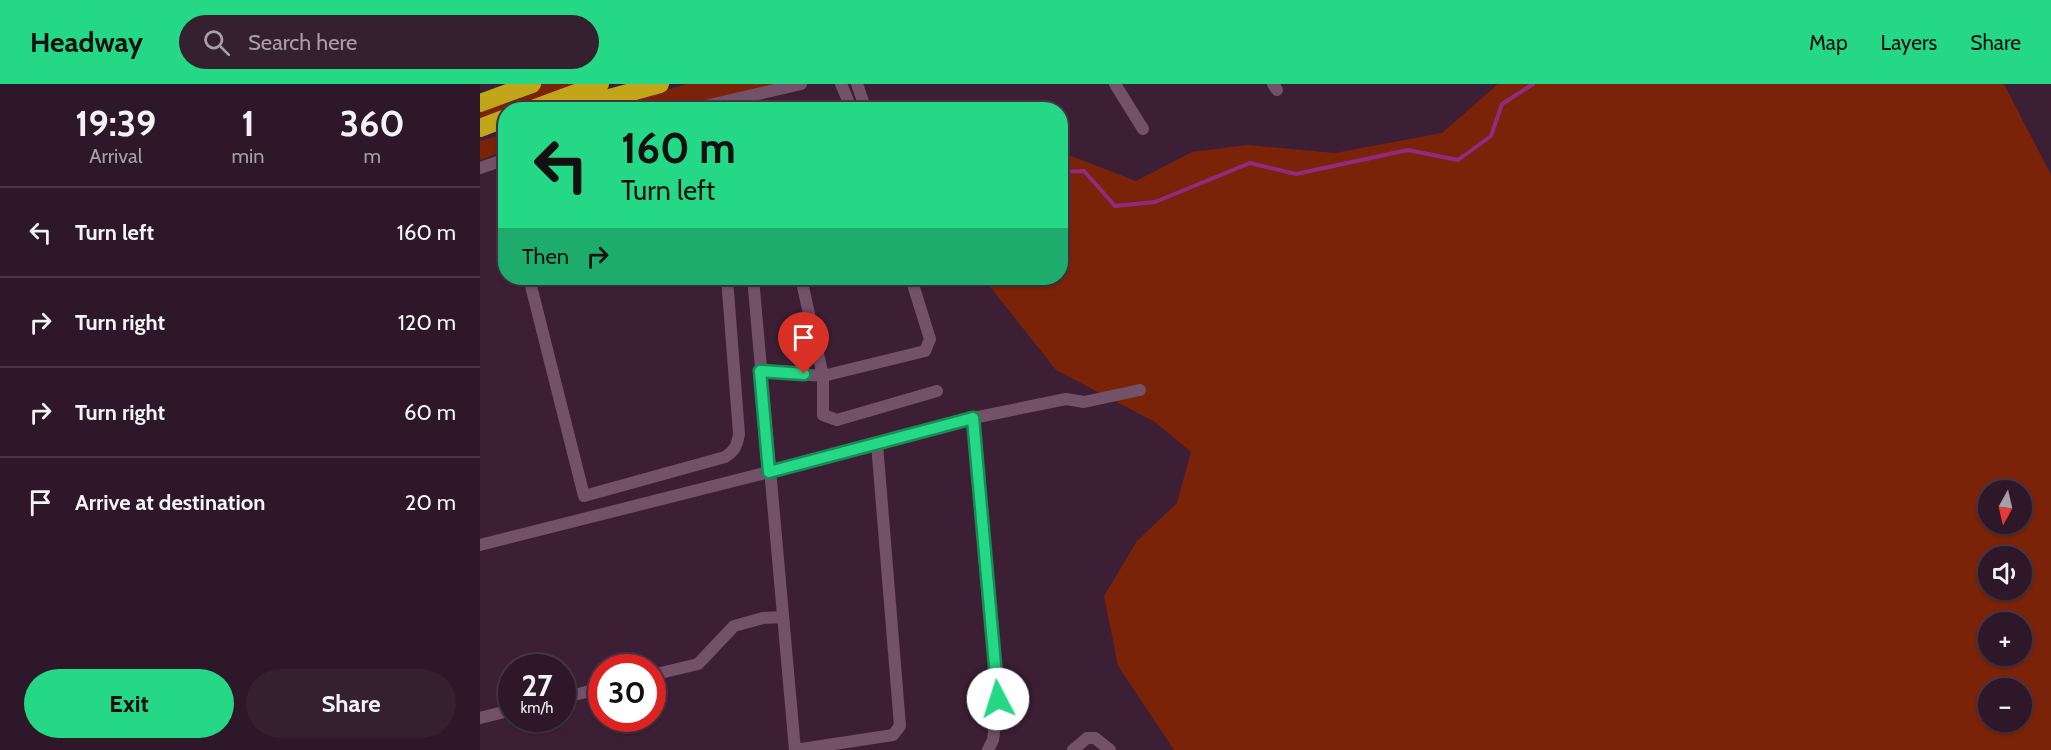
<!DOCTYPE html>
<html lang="en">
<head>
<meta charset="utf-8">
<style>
	:root { --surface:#2d1728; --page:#352030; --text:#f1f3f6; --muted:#a79fa8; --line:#483645; --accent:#25d886 }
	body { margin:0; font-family:Cabin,sans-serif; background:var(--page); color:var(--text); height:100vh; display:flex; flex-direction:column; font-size:22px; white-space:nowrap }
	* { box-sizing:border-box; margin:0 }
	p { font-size:20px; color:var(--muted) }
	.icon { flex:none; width:33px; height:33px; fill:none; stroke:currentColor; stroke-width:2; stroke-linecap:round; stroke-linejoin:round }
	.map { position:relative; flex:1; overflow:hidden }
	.drawer { display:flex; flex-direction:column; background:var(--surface); width:480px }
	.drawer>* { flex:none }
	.hud { position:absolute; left:18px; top:18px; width:570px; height:183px; border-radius:24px; box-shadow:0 2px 4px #0004,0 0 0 2px var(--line); background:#25d886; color:#111; overflow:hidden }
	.needle { width:39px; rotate:188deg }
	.buttons { position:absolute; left:1498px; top:396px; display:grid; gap:12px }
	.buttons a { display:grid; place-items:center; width:54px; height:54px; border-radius:50%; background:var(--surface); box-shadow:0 2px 4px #0004,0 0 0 2px var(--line); font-size:30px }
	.speed { position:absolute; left:18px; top:570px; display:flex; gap:12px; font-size:30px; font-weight:700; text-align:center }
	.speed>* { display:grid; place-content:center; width:78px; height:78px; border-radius:50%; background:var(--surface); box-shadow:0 2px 4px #0004,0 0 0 2px var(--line); line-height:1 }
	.speed small { font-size:15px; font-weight:400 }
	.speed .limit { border:9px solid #d22; background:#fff; color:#111 }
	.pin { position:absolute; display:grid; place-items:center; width:51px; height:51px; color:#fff; margin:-62px -26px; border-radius:50% 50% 50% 0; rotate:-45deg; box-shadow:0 0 6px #0007 }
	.pin .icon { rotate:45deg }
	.me { position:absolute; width:66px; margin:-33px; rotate:355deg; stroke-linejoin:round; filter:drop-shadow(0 0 4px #0008) }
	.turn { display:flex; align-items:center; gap:21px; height:126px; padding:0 24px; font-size:27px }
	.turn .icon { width:78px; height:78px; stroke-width:2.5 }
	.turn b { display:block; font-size:42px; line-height:51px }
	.then { display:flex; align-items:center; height:57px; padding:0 24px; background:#0003; gap:12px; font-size:22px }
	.eta { display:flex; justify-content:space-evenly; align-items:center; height:102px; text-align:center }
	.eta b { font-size:36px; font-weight:700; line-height:42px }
	.action { display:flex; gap:12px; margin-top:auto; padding:12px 24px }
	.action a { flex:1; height:69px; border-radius:36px; background:var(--accent); color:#111; font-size:24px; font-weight:700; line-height:69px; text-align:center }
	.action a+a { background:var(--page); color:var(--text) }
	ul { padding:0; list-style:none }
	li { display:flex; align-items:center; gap:18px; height:90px; padding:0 24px; border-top:2px solid var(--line) }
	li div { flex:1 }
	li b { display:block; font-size:22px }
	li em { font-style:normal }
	header { display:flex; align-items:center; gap:36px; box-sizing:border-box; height:84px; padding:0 30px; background:var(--accent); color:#111 }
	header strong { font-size:28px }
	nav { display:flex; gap:33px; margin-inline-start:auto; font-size:21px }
	.search { width:420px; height:54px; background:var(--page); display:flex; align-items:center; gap:15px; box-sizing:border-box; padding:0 21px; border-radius:33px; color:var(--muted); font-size:22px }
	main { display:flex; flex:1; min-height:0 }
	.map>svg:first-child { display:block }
	.green { fill:#7a2308; fill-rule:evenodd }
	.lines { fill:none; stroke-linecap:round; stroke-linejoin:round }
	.stream { stroke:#932a7f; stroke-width:4 }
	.minor { stroke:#725169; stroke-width:12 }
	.highway { stroke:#c2a61a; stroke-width:18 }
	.route-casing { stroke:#188c57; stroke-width:15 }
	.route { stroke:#25d886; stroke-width:10 }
</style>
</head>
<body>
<header>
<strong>Headway</strong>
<div class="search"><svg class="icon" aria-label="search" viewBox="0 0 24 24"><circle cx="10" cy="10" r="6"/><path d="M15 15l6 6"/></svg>Search here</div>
<nav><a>Map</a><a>Layers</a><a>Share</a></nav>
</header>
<main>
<section class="drawer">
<div class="eta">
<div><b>19:39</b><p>Arrival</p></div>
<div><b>1</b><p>min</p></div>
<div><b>360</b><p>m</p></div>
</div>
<ul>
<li><svg class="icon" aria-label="left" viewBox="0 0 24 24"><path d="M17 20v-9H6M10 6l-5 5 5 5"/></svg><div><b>Turn left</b></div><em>160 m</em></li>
<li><svg class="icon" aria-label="right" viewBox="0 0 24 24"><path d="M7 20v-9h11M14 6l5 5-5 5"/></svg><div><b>Turn right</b></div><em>120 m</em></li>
<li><svg class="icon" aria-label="right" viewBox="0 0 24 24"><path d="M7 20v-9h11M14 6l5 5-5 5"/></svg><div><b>Turn right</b></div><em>60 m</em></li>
<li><svg class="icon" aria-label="arrive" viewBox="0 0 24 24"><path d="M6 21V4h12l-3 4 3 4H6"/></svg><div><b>Arrive at destination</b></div><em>20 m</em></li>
</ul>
<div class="action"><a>Exit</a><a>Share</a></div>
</section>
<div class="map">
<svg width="1571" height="666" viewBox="0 0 1571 666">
	<rect width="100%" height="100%" fill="#3c1f35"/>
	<!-- green -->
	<path class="green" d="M62 0H109L39 25 26 26 0 40V23Z
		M207 0H307L187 25 115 26Z
		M1018 0H1524L1571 91V666H694L638 582 624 512 657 457 697 419 711 368 675 338 576 286 503 194H580L581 68 656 97 712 68 767 61 855 69 962 49ZM1509 406H1542V440H1509ZM1509 472H1542V506H1509ZM1509 538H1542V572H1509ZM1509 604H1542V638H1509Z
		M25 50V67L0 76V57Z"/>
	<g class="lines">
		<!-- stream -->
		<path class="stream" d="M580 88 604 87 635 122 675 118 770 79 816 90 928 66 978 76 1011 52 1022 20 1053 0"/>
		<!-- minor -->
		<path class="minor" d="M361 0 372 26
			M377 0 386 26
			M635 0 663 45
			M793 0 797 6
			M208 26 321 0
			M0 84 26 75
			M49 194 104 412 245 373C255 367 257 361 259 350L247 194
			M273 194 315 666
			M321 194 343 292V331L357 336 457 307
			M280 287 343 292 445 267 450 255 431 194
			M493 334 518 615 513 656 508 666
			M0 461 289 388 493 334 586 315 604 318 660 306
			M172 591 218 580 254 542 283 534 303 533
			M82 614 122 604
			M0 634 32 626
			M315 666 413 651 420 642 397 360
			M593 666 607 654H615L630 666"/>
		<!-- highway -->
		<path class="highway" d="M0 19 52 0
			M50 26 120 0
			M86 26 180 0
			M0 44 26 34"/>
	</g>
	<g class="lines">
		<defs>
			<path id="route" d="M324 290 280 287 289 388 493 334 518 615"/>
		</defs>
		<!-- route casing -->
		<use href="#route" class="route-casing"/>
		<!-- route -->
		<use href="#route" class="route"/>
	</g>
</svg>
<div class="buttons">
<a><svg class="needle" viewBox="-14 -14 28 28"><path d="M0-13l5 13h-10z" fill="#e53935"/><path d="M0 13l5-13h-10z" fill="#a79fa8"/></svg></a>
<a><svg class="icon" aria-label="sound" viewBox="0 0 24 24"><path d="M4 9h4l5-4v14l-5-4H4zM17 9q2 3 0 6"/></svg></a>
<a>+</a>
<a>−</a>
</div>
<div class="speed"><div>27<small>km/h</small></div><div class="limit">30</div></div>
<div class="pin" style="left:324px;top:290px;background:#d93025"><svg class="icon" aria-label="arrive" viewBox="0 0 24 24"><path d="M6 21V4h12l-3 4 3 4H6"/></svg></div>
<svg class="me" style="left:518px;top:615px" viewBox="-20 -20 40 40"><circle r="19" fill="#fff"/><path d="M0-13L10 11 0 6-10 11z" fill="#25d886"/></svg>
<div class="hud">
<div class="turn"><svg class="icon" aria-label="left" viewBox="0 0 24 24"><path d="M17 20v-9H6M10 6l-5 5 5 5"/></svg><div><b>160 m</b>Turn left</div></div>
<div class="then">Then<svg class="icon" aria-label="right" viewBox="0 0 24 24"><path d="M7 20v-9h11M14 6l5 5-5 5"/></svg></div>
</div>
</div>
</main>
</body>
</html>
